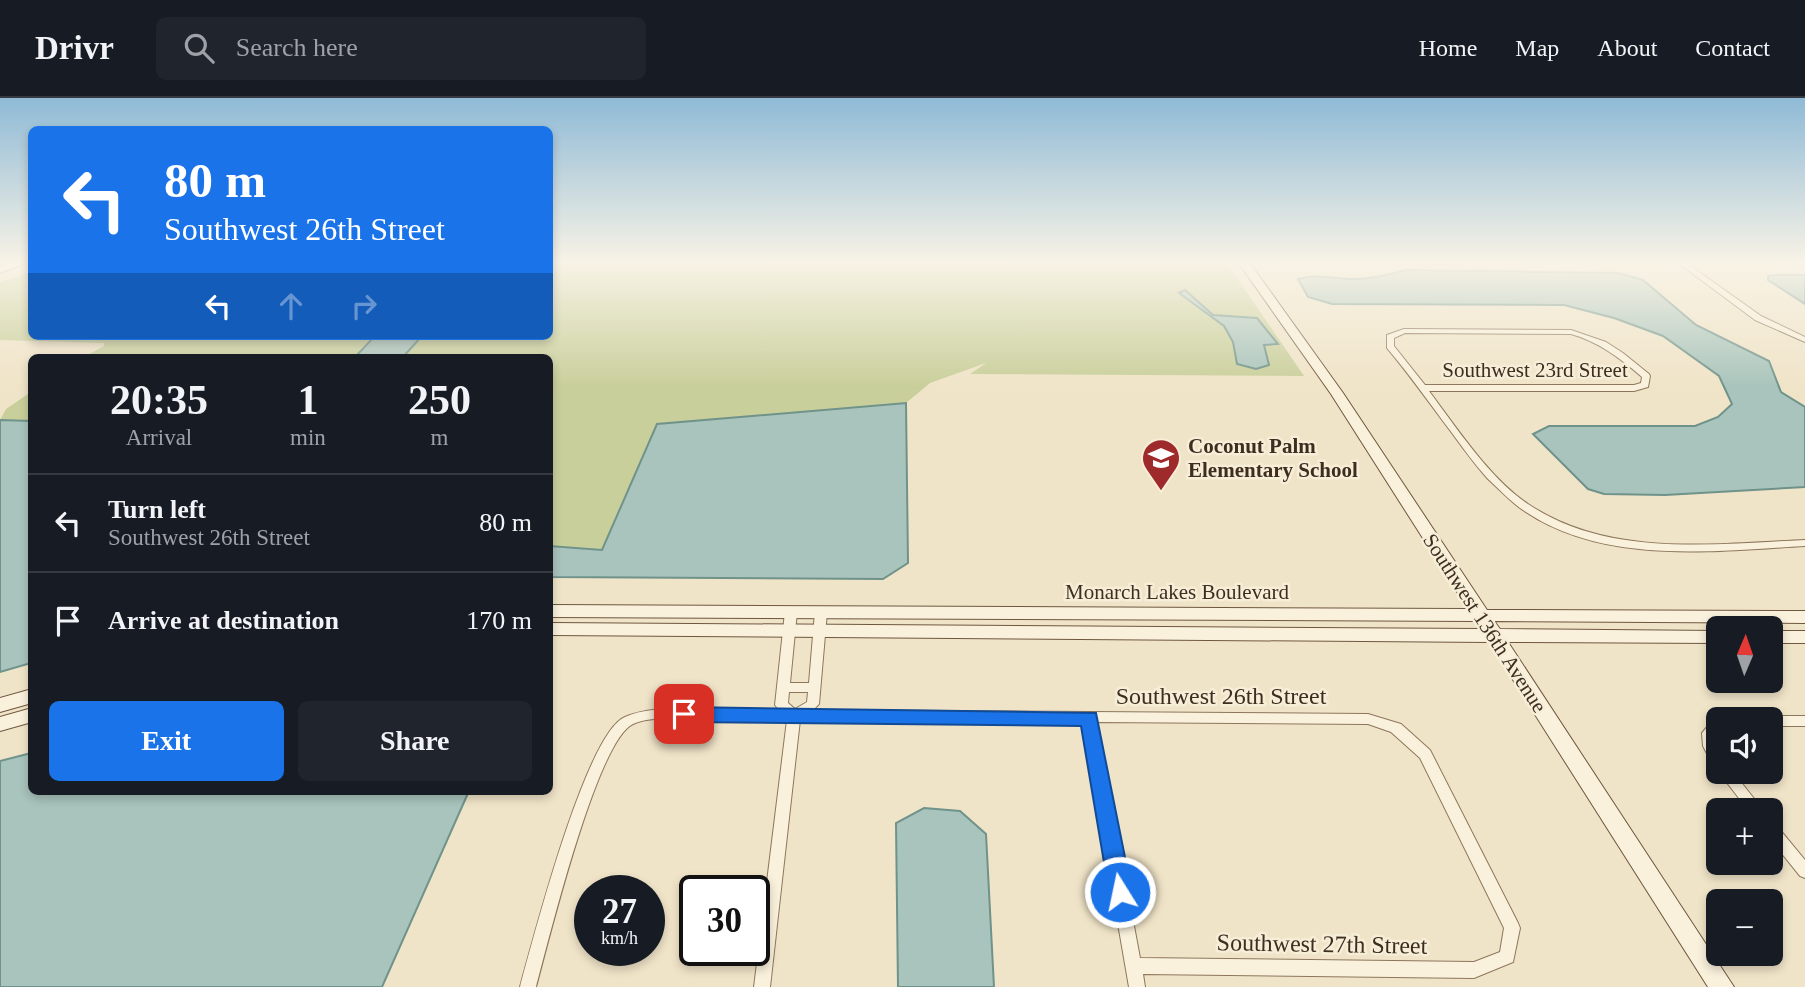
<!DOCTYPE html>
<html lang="en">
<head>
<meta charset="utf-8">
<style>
	:root { --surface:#171b24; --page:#20242c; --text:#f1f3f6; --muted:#9ea1a6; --line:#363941; --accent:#1a73e8 }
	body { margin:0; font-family:Georgia,serif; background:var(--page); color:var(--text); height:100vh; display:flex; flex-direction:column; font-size:26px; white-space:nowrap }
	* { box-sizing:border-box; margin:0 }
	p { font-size:23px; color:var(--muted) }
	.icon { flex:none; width:38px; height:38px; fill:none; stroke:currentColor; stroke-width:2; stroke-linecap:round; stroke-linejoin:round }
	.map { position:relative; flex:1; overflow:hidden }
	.side { position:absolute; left:28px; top:256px; width:525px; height:441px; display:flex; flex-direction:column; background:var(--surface); border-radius:10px; box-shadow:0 4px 10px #0003 }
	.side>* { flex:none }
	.top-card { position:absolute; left:28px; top:28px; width:525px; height:214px; border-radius:10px; box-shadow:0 4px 10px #0003; background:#1a73e8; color:#fff; overflow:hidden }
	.needle { width:46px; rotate:2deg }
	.controls { position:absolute; left:1706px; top:518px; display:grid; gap:14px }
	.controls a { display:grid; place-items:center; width:77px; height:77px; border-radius:10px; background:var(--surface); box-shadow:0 4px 10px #0003; font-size:35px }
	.speed { position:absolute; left:574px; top:777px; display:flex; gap:14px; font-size:35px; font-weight:700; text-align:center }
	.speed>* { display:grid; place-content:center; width:91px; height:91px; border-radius:50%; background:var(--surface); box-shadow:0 4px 10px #0003; line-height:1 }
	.speed small { font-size:18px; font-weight:400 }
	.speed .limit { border:4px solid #111; border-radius:10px; background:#fff; color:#111 }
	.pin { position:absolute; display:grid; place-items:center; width:60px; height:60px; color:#fff; margin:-30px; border-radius:14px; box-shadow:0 4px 10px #0006 }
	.me { position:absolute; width:77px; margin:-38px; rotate:350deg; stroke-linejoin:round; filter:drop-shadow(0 0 5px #0008) }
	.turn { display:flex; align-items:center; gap:24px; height:147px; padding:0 21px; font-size:32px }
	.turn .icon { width:91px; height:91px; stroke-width:2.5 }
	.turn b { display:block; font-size:49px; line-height:60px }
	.lanes { display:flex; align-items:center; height:66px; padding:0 21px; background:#0003; justify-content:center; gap:35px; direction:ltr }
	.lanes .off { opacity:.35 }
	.eta { display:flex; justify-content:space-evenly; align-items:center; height:119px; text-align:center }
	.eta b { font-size:42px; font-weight:700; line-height:49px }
	.primary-button { display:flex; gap:14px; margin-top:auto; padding:14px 21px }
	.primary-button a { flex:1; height:80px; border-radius:10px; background:var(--accent); color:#fff; font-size:28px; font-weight:700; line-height:80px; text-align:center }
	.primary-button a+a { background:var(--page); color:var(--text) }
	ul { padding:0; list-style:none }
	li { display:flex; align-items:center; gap:21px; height:98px; padding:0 21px; border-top:2px solid var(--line) }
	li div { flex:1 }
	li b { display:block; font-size:26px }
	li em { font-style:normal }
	header { display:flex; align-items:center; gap:42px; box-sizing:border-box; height:98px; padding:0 35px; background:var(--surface); border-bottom:2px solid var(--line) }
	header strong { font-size:33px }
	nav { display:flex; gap:38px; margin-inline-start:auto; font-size:24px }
	.search { width:490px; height:63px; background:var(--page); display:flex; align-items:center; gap:18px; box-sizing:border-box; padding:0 24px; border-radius:10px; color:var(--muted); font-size:26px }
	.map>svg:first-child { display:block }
	.green { fill:#c9cf9b }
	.water { fill:#a9c4bc; stroke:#6f938a; stroke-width:2 }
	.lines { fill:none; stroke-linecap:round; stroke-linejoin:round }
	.street-casing { stroke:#8d765c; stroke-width:2 }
	.secondary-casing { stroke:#6f573f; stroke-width:2 }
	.street { fill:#faf1dc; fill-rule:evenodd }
	.secondary { fill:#faf1dc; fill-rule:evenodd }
	.route { fill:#1a73e8; stroke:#114b97; stroke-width:2 }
	.labels { text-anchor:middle; stroke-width:5; stroke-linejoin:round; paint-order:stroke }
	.street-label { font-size:21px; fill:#3d2e20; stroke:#f7eed8 }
	.poi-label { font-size:21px; font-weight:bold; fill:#3d2e20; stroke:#f7eed8; text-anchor:start }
	.near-street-label { font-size:24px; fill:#3d2e20; stroke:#f7eed8 }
</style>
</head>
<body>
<header>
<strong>Drivr</strong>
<div class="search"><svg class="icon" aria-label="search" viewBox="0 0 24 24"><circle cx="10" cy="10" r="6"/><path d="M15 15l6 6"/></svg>Search here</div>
<nav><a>Home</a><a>Map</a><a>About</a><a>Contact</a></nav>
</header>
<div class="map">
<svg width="1805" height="889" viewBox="0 0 1805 889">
	<rect width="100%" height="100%" fill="#f0e4c8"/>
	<!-- green -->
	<path class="green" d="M550 164H1226L1304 278 970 276 986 265 930 285 906 305 658 326 602 452 550 448V259H403L422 238H550Z
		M31 174 32 238H375L355 259H84L104 248V245L0 242V184Z
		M31 294V323L0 322 6 311Z"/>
	<!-- water -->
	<path class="water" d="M1405 172 1618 175 1643 182 1696 227 1769 263 1781 294 1805 309V389L1665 397 1604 396 1588 391 1533 336 1549 328H1695L1718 319 1732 306 1719 278 1663 238 1614 220 1564 207 1332 206 1308 199 1298 181C1315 176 1331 180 1349 181 1369 182 1386 178 1405 172Z
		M1777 177H1805V206L1768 182V178Z
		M1185 192 1213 217 1257 220 1278 246 1264 247 1269 267 1256 271 1237 266 1233 244 1224 228 1179 195Z
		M375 238H422L403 259H355Z
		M906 305 908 465 883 481 550 479V448L602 452 657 326Z
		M0 322 32 323 31 565 0 574Z
		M31 655 32 693H469L382 889H0V663Z
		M924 710 960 713 986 736 994 889H898L896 725Z"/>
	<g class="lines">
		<defs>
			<path id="street" d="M1677 164H1685L1761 218 1805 239V244L1755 222Z
				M1404 231 1571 232 1606 244 1623 255 1649 276 1650 278 1648 289 1634 293H1429C1456 329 1490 381 1528 406 1608 460 1713 446 1805 442V448C1712 453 1601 468 1520 410 1509 402 1498 390 1488 381 1475 367 1463 350 1452 335 1430 306 1410 277 1387 250V237ZM1405 235 1571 236C1599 244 1620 260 1642 279L1641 285 1634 287H1425L1394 248V240Z
				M791 510 795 511 797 514 790 585H809L815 514 817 511H825L827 514 819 606 813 612 1368 616 1401 626 1430 652 1518 825 1520 830 1513 864 1474 880 1143 876 1145 889H1129L1083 624 800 622 770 889H754L787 622C757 622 726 621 696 621 677 621 650 618 633 626 597 642 548 845 536 889H520C533 842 586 635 625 619 648 609 674 611 699 611 725 612 752 612 779 612L775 607 785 514 787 511ZM789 594H808L807 604 795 611 788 605ZM1096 624 1368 626 1391 634 1420 660 1504 830 1500 854 1474 864 1140 860Z
				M1771 618H1805V628H1771V621H1766Z
				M1719 621 1718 634 1716 637 1718 651V668L1713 667 1703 648 1702 635 1713 622Z
				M1718 673 1733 674 1763 712H1748Z
				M1771 725 1776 727 1805 762V780L1800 778 1771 742Z"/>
			<path id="secondary" d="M12 164H29L0 175V169Z
				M1238 164H1249L1343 295 1487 512 1805 513V525L1494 523 1500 531 1718 533V545L1508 544 1734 889H1708L1489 544 550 537V525L1481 531 1476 523 550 519V507L1468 511 1331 296Z
				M1771 533H1805V545H1771Z
				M32 591V605L0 614V600Z
				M32 610V624L0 633V619Z"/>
		</defs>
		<!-- street casing -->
		<use href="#street" class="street-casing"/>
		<!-- secondary casing -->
		<use href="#secondary" class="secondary-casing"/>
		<!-- street -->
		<use href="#street" class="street"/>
		<!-- secondary -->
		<use href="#secondary" class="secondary"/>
	</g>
	<!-- sky -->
	<linearGradient id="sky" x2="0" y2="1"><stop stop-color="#8fbad6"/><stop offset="0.57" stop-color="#f8f3e6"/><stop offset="1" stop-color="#f8f3e6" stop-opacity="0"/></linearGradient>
	<rect width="1805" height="289" fill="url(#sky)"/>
	<!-- route -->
	<path class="route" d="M684 609 1096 615 1132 794 1128 801 1120 804 1112 801 1109 794 1081 628 684 624 674 616Z"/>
	<!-- icons -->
	<defs>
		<symbol id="school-pin" viewBox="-11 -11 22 30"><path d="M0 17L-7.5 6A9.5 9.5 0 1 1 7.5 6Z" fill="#9e2a2b" stroke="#f7eed8"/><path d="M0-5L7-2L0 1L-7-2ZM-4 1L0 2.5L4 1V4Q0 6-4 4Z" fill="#fff"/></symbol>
	</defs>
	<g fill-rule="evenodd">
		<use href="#school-pin" x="1139" y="338" width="44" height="60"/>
	</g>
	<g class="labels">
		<!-- street labels -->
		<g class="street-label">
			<text x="1535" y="279">Southwest 23rd Street</text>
			<text x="1177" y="501">Monarch Lakes Boulevard</text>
			<text transform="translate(1485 525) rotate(57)" y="7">Southwest 136th Avenue</text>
		</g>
		<!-- poi labels -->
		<g class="poi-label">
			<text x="1188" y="355">Coconut Palm<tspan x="1188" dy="24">Elementary School</tspan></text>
		</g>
		<!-- near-street labels -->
		<g class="near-street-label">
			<text x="1221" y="606">Southwest 26th Street</text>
			<text transform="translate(1322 846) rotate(1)" y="8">Southwest 27th Street</text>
		</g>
	</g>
</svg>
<div class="controls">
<a><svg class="needle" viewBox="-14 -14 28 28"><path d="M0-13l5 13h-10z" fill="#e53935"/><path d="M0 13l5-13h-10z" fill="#9ea1a6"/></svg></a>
<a><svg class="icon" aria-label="sound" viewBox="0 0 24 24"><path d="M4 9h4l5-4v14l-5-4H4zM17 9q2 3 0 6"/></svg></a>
<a>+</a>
<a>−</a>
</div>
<div class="speed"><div>27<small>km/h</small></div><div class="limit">30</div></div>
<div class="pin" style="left:684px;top:616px;background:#d93025"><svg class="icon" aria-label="arrive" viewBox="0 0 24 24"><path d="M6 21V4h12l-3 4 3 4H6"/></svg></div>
<svg class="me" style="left:1120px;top:794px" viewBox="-20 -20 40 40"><circle r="17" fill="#1a73e8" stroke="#fff" stroke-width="3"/><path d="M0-11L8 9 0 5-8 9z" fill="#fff"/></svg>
<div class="top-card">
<div class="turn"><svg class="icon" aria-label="left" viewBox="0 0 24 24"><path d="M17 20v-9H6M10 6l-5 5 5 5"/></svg><div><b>80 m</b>Southwest 26th Street</div></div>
<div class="lanes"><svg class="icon" aria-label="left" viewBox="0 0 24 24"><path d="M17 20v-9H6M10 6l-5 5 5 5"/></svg><svg class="icon off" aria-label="ahead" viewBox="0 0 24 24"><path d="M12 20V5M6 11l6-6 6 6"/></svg><svg class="icon off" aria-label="right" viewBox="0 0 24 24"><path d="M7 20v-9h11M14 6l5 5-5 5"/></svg></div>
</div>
<section class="side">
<div class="eta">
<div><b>20:35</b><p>Arrival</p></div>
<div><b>1</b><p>min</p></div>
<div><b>250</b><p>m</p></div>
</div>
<ul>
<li><svg class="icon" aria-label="left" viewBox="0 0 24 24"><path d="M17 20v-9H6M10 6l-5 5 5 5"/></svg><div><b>Turn left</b><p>Southwest 26th Street</p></div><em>80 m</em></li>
<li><svg class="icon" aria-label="arrive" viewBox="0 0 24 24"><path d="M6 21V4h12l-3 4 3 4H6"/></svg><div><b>Arrive at destination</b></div><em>170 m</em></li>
</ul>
<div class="primary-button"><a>Exit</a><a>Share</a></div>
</section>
</div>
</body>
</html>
